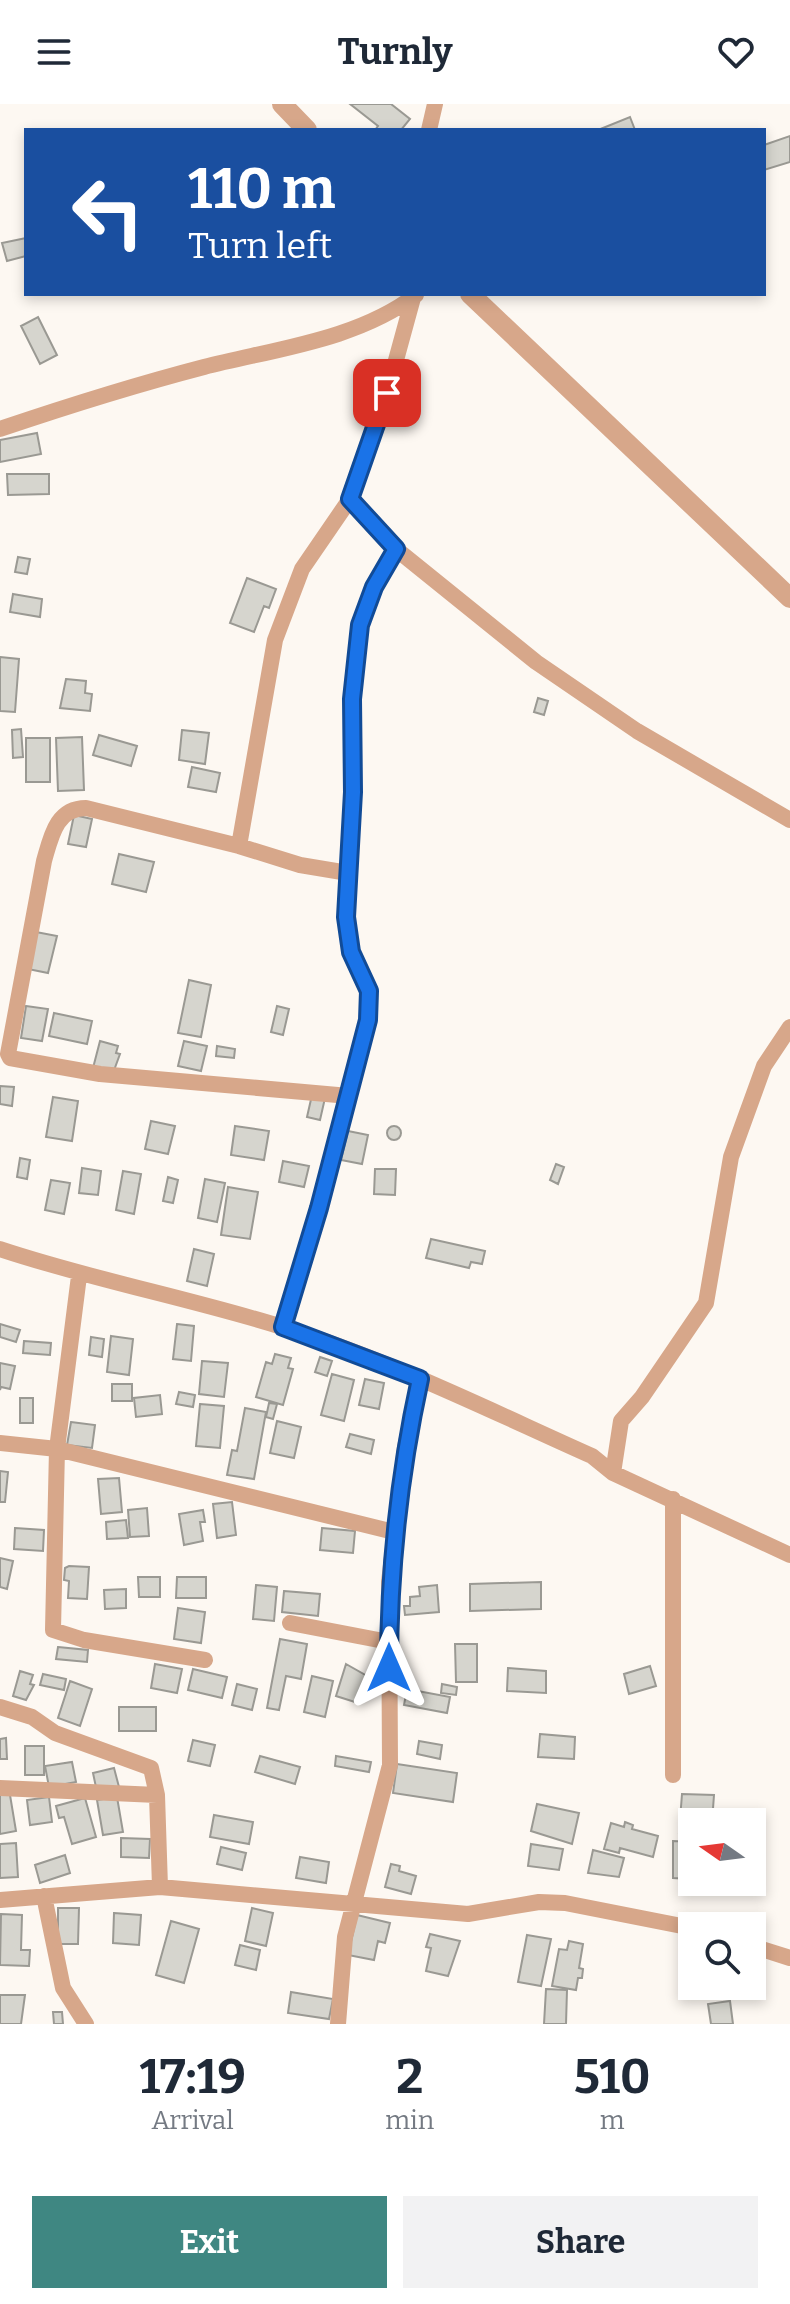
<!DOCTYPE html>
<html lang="en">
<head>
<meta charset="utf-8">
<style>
	:root { --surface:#fff; --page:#f2f2f3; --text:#1f2937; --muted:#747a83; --accent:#3f8782 }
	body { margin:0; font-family:Bitter,serif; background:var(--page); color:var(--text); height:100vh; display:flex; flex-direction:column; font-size:30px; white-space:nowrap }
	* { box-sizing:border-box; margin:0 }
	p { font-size:26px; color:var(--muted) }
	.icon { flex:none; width:44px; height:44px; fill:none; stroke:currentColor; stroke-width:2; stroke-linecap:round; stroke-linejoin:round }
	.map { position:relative; height:1920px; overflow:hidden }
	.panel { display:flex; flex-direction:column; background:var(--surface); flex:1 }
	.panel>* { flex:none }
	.hud { position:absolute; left:24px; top:24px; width:742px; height:168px; border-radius:0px; box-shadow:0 4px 12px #0003; background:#1a4fa0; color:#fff; overflow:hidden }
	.needle { width:52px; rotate:284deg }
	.fabs { position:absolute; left:678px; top:1704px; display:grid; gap:16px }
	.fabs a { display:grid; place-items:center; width:88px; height:88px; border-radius:0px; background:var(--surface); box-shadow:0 4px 12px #0003; font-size:40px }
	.pin { position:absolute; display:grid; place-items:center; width:68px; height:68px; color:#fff; margin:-34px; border-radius:16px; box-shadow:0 4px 12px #0006 }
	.me { position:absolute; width:88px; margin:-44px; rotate:0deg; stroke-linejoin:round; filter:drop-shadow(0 0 6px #0008) }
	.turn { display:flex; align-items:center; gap:28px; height:168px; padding:0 32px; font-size:36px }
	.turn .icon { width:104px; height:104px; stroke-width:2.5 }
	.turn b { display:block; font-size:56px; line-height:68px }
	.eta { display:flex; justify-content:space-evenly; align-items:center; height:136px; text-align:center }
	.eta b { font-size:48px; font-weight:700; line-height:56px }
	.button { display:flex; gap:16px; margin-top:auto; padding:16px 32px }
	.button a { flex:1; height:92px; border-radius:0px; background:var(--accent); color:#fff; font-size:32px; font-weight:700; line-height:92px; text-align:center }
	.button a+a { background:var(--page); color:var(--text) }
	header { display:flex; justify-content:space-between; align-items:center; height:104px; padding:0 32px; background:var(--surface); font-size:36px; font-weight:700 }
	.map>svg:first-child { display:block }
	.building { fill:#d6d5ce; stroke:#9a9993; stroke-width:2 }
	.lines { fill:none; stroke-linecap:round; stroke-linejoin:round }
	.minor { stroke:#d7a78a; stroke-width:16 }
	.tertiary { stroke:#d7a78a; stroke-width:20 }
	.route-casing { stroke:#114b97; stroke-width:20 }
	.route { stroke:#1a73e8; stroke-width:14 }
</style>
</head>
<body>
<header><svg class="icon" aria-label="menu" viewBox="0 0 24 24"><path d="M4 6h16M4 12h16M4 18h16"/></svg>Turnly<svg class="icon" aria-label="heart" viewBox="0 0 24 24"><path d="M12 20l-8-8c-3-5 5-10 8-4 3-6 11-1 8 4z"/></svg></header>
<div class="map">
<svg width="790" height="1920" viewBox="0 0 790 1920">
	<rect width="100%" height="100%" fill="#fdf8f2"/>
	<!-- building -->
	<path class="building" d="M350 0H391L410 15 401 26H375L378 22Z
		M630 13 635 26H598Z
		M790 32V58L764 66V41Z
		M26 134V152L7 157 2 139Z
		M38 213 57 251 40 260 21 222Z
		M37 329 41 350 0 358V336Z
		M7 370H49V390L8 391Z
		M18 453 30 455 27 470 15 468Z
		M247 474 276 485 269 504 264 502 254 528 230 519Z
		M13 490 42 495 40 513 10 508Z
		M0 553 19 555 15 608 0 607Z
		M66 575 86 577 85 589 92 590 90 607 60 604Z
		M538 594 548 597 544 611 534 608Z
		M21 625 23 653 13 654 12 626Z
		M182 626 209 629 205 660 179 656Z
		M99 631 137 642 131 662 93 651Z
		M82 633 84 686 58 687 56 634Z
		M26 634H50V678H26Z
		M192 663 220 669 216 688 188 683Z
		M74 711 92 715 86 743 68 740Z
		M119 750 154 758 146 788 112 780Z
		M36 828 57 832 48 869 28 865Z
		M189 876 211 881 201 933 178 929Z
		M26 902 48 905 42 937 21 934Z
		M277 902 289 905 283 931 271 928Z
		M54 909 92 917 87 940 49 932Z
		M100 937 118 942 116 949 120 950 113 969 93 964Z
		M184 937 207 942 201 967 178 962Z
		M217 942 235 945 234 954 216 952Z
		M0 982 14 983 12 1002 0 1000Z
		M312 991 325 994 320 1016 307 1013Z
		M53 993 78 997 72 1037 46 1033Z
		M151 1017 175 1022 168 1050 145 1045Z
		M235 1022 269 1027 264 1056 231 1051Z
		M387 1029a7 7 0 1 1 14 0a7 7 0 1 1-14 0Z
		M348 1027 368 1031 362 1060 341 1056Z
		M20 1054 30 1056 27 1075 17 1073Z
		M283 1057 309 1062 304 1083 279 1078Z
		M556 1060 564 1063 558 1080 550 1076Z
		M82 1064 101 1067 98 1091 79 1089Z
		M375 1065H396L395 1091 374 1090Z
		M123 1067 141 1070 134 1110 116 1106Z
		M168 1073 178 1076 173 1099 163 1097Z
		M205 1075 225 1079 217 1118 198 1114Z
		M51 1076 70 1079 64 1110 45 1106Z
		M228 1083 258 1088 250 1135 221 1131Z
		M431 1135 485 1147 482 1160 471 1158 469 1164 426 1154Z
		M194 1145 214 1150 207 1182 187 1177Z
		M0 1220 20 1226 16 1238 0 1233Z
		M177 1220 194 1222 191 1257 173 1255Z
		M111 1232 133 1235 129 1271 107 1268Z
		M91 1233 104 1235 102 1253 89 1251Z
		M24 1237 51 1239 50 1251 23 1249Z
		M275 1250 291 1254 288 1264 293 1265 283 1301 256 1293 266 1258 272 1260Z
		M320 1253 332 1257 327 1272 315 1268Z
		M202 1257 228 1259 224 1293 199 1290Z
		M0 1259 15 1262 10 1285 1 1283 0 1286Z
		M332 1270 354 1276 344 1317 321 1311Z
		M365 1275 384 1279 379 1305 359 1301Z
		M112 1280H132V1297H112Z
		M179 1288 195 1291 193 1303 176 1300Z
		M160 1291 162 1310 136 1313 134 1294Z
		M20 1294H33V1319H20Z
		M269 1299 277 1300 273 1315 266 1313Z
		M200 1300 224 1302 220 1344 196 1342Z
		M245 1304 266 1308 254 1375 227 1371 232 1346 237 1347Z
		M277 1317 301 1323 294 1354 270 1349Z
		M71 1318 95 1321 92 1344 67 1341Z
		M350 1330 374 1336 371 1350 346 1343Z
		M0 1367 8 1368 5 1398H0Z
		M119 1374 122 1408 101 1410 98 1375Z
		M232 1398 236 1431 217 1434 213 1400Z
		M147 1404 149 1432 130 1433 128 1406Z
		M203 1406 205 1418H200L203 1437 184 1441 179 1410Z
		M126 1416 128 1434 107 1435 106 1418Z
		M15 1424 44 1426 43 1447 14 1445Z
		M322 1424 355 1427 353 1449 320 1446Z
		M0 1454 13 1457 7 1485 0 1483Z
		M69 1462 89 1463 87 1495 68 1494 69 1477 64 1476 65 1464Z
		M138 1473H160V1493H139Z
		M177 1473H206V1494H176Z
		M541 1478V1505L470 1507V1480Z
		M256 1481 277 1483 274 1517 253 1515Z
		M437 1481 439 1508 405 1511 404 1502H410V1493L420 1492 419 1483Z
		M126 1485V1504L105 1505 104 1486Z
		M284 1487 320 1490 318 1512 282 1508Z
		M178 1504 205 1508 201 1539 174 1535Z
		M280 1535 307 1540 301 1575 286 1572 279 1606 267 1604Z
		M455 1540H477V1578H456Z
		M58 1543 88 1546 87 1558 56 1555Z
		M155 1560 182 1565 177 1589 151 1584Z
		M346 1560 367 1572 358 1599 336 1592Z
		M650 1562 656 1582 629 1590 624 1570Z
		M508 1564 546 1567V1589L507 1587Z
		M193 1565 227 1573 222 1594 188 1586Z
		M20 1567 33 1571 30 1580 34 1581 26 1596 13 1592Z
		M43 1570 66 1575 64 1586 40 1581Z
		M312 1572 333 1577 325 1613 304 1608Z
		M70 1577 92 1585 80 1622 58 1614Z
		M237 1580 257 1585 252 1606 232 1601Z
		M442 1580 457 1583 456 1591 441 1589Z
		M407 1585 450 1593 447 1609 404 1601Z
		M119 1603H156V1627H119Z
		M540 1630 575 1633 574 1655 538 1653Z
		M6 1634 7 1655H0V1635Z
		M193 1636 215 1641 210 1662 188 1657Z
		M419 1637 442 1641 440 1655 417 1650Z
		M25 1642H44V1671H25Z
		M260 1652 300 1663 295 1680 255 1668Z
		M336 1652 371 1658 369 1668 335 1662Z
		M72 1658 76 1678 49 1683 45 1662Z
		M397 1660 457 1669 453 1698 393 1689Z
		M114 1664 119 1683 97 1688 93 1669Z
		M9 1685 16 1727 0 1730V1687Z
		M682 1690 714 1691 712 1718H692V1730L679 1729Z
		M49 1693 52 1718 30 1721 27 1696Z
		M117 1693 123 1728 103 1731 97 1696Z
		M85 1694 96 1733 72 1740 64 1713 59 1714 56 1702Z
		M537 1700 579 1709 572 1740 531 1727Z
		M214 1711 253 1718 249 1740 210 1733Z
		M625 1718 633 1721 632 1725 658 1732 653 1753 620 1744 619 1749 604 1745 611 1719 624 1723Z
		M121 1734 150 1735 149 1754 121 1753Z
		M673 1737 692 1738V1778L704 1779H690V1775L673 1774Z
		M16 1739 18 1773 0 1774V1740Z
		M531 1740 563 1745 559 1766 528 1762Z
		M221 1743 246 1749 242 1766 217 1760Z
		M593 1746 624 1754 619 1773 588 1769Z
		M65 1751 70 1769 40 1779 35 1761Z
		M300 1753 329 1758 326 1779 296 1774Z
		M391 1760 400 1762 399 1767 416 1772 411 1790 385 1783Z
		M58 1804H79L78 1840H58Z
		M252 1804 273 1809 266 1842 245 1837Z
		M114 1809 141 1811 139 1841 113 1839Z
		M1 1810 22 1811 21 1846H30L29 1862 0 1861Z
		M357 1811 390 1819 385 1839 378 1837 374 1856 348 1851Z
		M171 1817 199 1825 184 1879 156 1871Z
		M430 1830 460 1837 448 1872 426 1867 431 1844 426 1843Z
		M527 1831 551 1835 541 1882 518 1878Z
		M569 1837 583 1840 579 1864 583 1865 582 1874H578L576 1886 552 1882 559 1845 567 1846Z
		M240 1841 260 1846 256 1866 235 1861Z
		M546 1885 567 1886 566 1920H544Z
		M291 1888 333 1895 329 1915 288 1909Z
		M0 1891H25L21 1920H0Z
		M730 1897 733 1920H711L708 1900Z
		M53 1908H62L63 1920H54Z"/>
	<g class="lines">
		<!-- minor -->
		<path class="minor" d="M429 26 435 0
			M413 194 387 289 350 395 396 445 536 558 637 627 790 716
			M0 325C68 302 135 281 204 263 274 245 357 236 416 191
			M239 742 86 704C56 704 51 733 44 757L8 950 10 954 100 970 349 992
			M348 769 300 761 239 742 275 536 302 465 350 395
			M0 1145C93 1176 189 1194 282 1223 389 1256 491 1307 592 1352L613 1369 790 1451
			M79 1172 57 1345 394 1428
			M283 1223 319 1104 368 916 369 887 351 848 346 813 353 688 352 595 360 521 374 483 396 445
			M0 1339 57 1345 53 1526 84 1536 205 1556
			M613 1369 621 1317 642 1293 706 1199 731 1053 764 962 790 923
			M673 1395V1671
			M290 1519 389 1538
			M0 1603 32 1613 55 1629 151 1664 157 1691 160 1783
			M0 1684 157 1691
			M44 1792 63 1884 86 1920
			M0 1796 160 1783 468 1810 539 1798 565 1799 692 1824
			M752 1842 790 1854
			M338 1920 345 1833 390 1661 389 1478 405 1343 420 1275"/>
		<!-- tertiary -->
		<path class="tertiary" d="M282 0 307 26
			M470 190 790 494"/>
	</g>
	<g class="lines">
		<defs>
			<path id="route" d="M387 289 350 395 396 445 374 483 360 521 352 595 353 688 346 813 351 848 369 887 368 916 319 1104 283 1223 420 1275C399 1371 389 1466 389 1564"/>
		</defs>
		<!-- route casing -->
		<use href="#route" class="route-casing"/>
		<!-- route -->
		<use href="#route" class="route"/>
	</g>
</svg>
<div class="fabs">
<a><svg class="needle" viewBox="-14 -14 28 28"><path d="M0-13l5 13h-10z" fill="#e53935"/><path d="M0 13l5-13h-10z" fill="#747a83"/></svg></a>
<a><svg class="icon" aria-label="search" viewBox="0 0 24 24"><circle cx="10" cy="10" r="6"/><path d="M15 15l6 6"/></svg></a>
</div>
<div class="pin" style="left:387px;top:289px;background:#d93025"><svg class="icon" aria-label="arrive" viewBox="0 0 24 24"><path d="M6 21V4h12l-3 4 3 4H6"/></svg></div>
<svg class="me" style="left:389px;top:1564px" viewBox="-20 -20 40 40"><path d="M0-17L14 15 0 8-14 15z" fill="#1a73e8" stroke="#fff" stroke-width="4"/></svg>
<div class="hud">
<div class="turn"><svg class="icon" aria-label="left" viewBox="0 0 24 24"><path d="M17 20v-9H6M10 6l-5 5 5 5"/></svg><div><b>110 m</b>Turn left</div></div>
</div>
</div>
<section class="panel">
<div class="eta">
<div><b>17:19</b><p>Arrival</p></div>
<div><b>2</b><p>min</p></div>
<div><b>510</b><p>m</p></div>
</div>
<div class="button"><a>Exit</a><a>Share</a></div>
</section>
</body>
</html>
